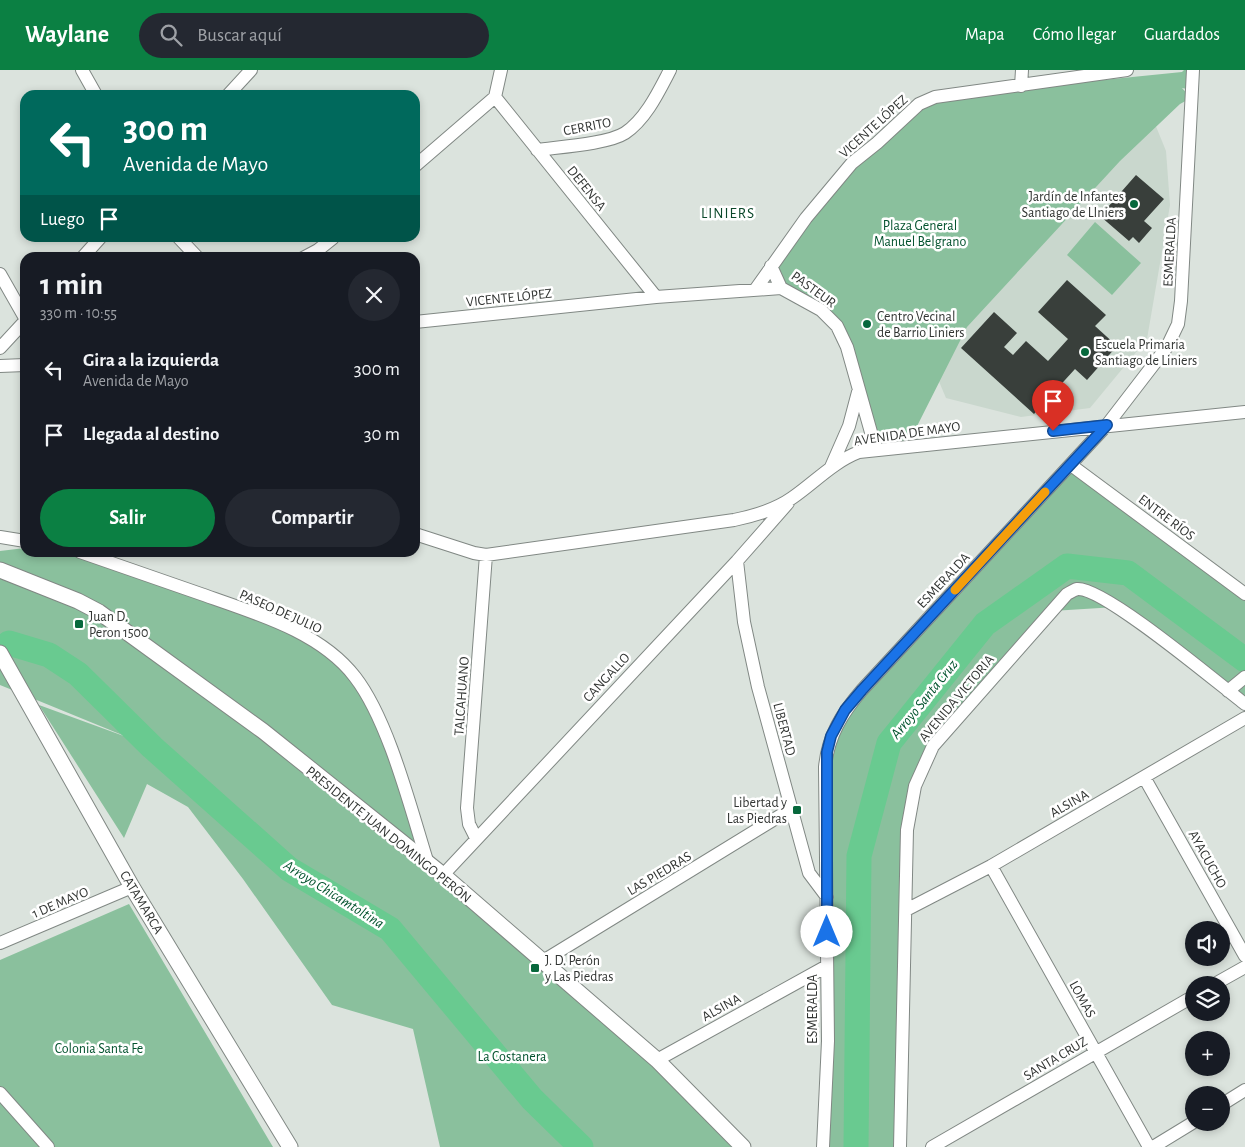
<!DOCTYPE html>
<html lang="es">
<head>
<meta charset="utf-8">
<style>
	:root { --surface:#171b24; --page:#242831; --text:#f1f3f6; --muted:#9ea1a6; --accent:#0b8043 }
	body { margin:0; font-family:"Alegreya Sans",sans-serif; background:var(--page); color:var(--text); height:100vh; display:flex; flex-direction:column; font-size:19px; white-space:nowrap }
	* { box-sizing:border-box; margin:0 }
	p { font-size:16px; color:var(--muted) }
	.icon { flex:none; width:28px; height:28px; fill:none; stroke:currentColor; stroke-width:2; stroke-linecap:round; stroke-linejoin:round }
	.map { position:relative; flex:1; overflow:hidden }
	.side { position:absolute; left:20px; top:182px; width:400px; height:305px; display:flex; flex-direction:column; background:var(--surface); border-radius:15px; box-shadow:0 2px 8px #0003 }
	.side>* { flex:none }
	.top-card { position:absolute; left:20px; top:20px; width:400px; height:152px; border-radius:15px; box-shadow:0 2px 8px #0003; background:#00695c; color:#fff; overflow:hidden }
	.fabs { position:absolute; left:1185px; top:851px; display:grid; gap:10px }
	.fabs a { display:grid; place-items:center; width:45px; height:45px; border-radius:50%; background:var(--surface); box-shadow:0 2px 8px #0003; font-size:25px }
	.pin { position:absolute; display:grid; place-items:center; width:42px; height:42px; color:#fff; margin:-51px -21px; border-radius:50% 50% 50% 0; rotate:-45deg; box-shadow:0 0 5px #0007 }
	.pin .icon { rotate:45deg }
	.me { position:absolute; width:55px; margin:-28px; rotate:0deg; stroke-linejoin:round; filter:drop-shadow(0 0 4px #0008) }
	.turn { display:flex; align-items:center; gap:18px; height:105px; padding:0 20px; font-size:22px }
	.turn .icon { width:65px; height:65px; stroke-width:2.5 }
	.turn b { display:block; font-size:35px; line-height:42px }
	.then { display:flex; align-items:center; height:48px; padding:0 20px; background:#0003; gap:10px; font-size:19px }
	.round { display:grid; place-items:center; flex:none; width:52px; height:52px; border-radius:26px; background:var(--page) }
	.headline { display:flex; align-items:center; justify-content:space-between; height:85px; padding:0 20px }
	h1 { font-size:30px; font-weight:700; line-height:38px }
	.primary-button { display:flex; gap:10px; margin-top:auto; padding:10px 20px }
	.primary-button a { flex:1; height:58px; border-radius:30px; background:var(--accent); color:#fff; font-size:20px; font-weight:700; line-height:58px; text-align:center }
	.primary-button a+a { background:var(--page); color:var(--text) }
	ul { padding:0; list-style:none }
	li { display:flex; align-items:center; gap:15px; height:65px; padding:0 20px }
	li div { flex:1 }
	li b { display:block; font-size:19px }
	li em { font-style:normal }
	header { display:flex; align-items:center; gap:30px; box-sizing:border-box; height:70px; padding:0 25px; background:var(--accent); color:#fff }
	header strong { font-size:24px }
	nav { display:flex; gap:28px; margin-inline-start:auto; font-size:18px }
	.search { width:350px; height:45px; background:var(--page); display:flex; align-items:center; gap:12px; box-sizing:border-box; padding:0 18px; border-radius:28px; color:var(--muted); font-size:19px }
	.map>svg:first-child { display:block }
	.built { fill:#c9d7cd }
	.green { fill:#8ac09d }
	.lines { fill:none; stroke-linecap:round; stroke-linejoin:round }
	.river { stroke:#69ca90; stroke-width:25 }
	.building { fill:#393f3b }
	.minor-casing { stroke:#818884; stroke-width:14 }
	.tertiary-casing { stroke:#818884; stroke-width:17 }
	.minor { stroke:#fff; stroke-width:12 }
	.tertiary { stroke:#fff; stroke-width:15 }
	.route-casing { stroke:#114b97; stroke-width:12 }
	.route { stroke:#1a73e8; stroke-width:9 }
	.slow { stroke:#f59e0b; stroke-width:9 }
	.poi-dot { fill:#07683c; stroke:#fff; stroke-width:2 }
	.labels { text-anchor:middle; stroke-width:5; stroke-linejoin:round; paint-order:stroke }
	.street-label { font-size:14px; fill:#323533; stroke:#fff }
	.poi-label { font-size:14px; fill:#323533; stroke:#fff; text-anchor:start }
	.park-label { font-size:14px; fill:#04532f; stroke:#fff }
	.neighbourhood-label { font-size:15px; letter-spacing:1px; fill:#0b482a; stroke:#fff }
	.water-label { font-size:15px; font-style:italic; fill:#00512c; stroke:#fff }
</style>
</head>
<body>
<header>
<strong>Waylane</strong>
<div class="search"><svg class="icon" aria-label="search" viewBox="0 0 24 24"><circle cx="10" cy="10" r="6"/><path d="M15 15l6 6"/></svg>Buscar aquí</div>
<nav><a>Mapa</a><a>Cómo llegar</a><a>Guardados</a></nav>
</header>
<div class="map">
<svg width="1245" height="1077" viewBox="0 0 1245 1077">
	<rect width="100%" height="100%" fill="#dbe3dd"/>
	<!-- built -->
	<path class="built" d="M1151 44 1166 81 1170 135 1147 269 1090 338 1021 347 946 328 932 295Z"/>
	<!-- green -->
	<path class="green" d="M1184 0H1193L1192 20 1182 18 1191 28 1180 34 1120 91 967 257 907 376 876 380 837 256 781 218 771 196 852 93 935 27 1182 2Z
		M1095 152 1141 193 1112 225 1067 185Z
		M1071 395 1245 524V629L1116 537 1052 541 933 676 915 716 900 1077H822L825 697 845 640Z
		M25 478V482L80 483 262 547 341 590 381 655 428 794 469 828 743 1077H440L413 959 332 935 243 809 188 737 147 714 124 768 39 635 132 669 0 615V481Z
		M129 834 273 1077H0V890Z"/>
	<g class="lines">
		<!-- river -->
		<path class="river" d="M9 573 49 585 78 604 152 677 289 799 390 859 532 1029 581 1077
			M856 1077 859 786 889 673 985 554 1067 496 1128 503 1245 590"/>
	</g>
	<!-- building -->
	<path class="building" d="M1136 105 1164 129 1144 151 1152 158 1139 173 1133 167 1129 171 1100 146Z
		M1067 210 1106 245 1095 256 1117 276 1087 310 1075 299 1034 344 961 278 994 242 1017 263 1004 277 1013 285 1026 271 1048 291 1068 269 1038 242Z"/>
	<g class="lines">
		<defs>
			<path id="minor" d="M82 0 96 25
				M1021 16 1022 0
				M228 25 251 0
				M495 27 656 227
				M537 80C558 77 608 74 625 63 646 49 659 21 670 0
				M415 96 495 27 501 0
				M179 168 198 188
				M82 188 100 168
				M303 188 318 180 333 168
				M771 196 781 218 821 240 837 256 847 277 876 380
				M0 204 25 248
				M755 220 806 148 852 93 877 73 919 34 935 27 1127 0
				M415 252 656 227 781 218
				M0 278 25 251
				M0 296 25 295
				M1071 395 1245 524
				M831 397 849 356 858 322
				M415 464 474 483 486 485 734 450C754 446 775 440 792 428 814 413 833 392 859 382L1245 342
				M0 467 25 471
				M80 482C120 496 161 510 201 524 254 543 320 561 355 607 389 651 411 740 428 794
				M737 491 744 552 758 617 809 803 827 827
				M1228 621 1245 607
				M1144 707 1245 886
				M476 768 469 754 467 738 486 485
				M991 796 1149 1077
				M443 805 737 491 788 433
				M906 840 991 796 1245 648
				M0 873 132 817
				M543 891 791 739
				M1213 915 1245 897
				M657 990 827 896
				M0 1023 48 1077
				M1221 1035 1245 1020
				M823 1077 828 971 825 697C828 666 842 643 862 620L1107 355 1167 277 1178 254 1181 231 1193 0
				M900 1077 907 760 915 716 933 676 1067 524C1069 523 1074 520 1077 519 1103 516 1220 615 1245 634
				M932 1077 1194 926
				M1153 1077 1194 1052"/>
			<path id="tertiary" d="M0 500 78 531 99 542 263 661 443 805 657 990 743 1077
				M0 583 132 817 290 1077"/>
		</defs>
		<!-- minor casing -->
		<use href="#minor" class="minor-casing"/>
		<!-- tertiary casing -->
		<use href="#tertiary" class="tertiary-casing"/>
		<!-- minor -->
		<use href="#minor" class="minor"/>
		<!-- tertiary -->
		<use href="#tertiary" class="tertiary"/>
	</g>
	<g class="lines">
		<defs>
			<path id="route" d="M827 862V682L831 666 845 640 862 620 1107 355 1053 361"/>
		</defs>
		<!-- route casing -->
		<use href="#route" class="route-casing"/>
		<!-- route -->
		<use href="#route" class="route"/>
		<!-- slow -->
		<path class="slow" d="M955 520 1045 422"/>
	</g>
	<!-- markers -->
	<g class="poi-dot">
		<circle cx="1134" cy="134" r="5"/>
		<circle cx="867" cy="254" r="5"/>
		<circle cx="1085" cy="282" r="5"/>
		<rect x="74" y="549" width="10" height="10" rx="2.5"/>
		<rect x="792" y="735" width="10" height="10" rx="2.5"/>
		<rect x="530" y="893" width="10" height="10" rx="2.5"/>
	</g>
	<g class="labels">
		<!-- street labels -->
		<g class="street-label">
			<text transform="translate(587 56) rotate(-11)" y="5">CERRITO</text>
			<text transform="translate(873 56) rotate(-42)" y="5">VICENTE LÓPEZ</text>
			<text transform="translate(587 118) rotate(51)" y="5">DEFENSA</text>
			<text transform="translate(1169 182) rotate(-87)" y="5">ESMERALDA</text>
			<text transform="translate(814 219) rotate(36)" y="5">PASTEUR</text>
			<text transform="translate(509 227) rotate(-6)" y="5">VICENTE LÓPEZ</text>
			<text transform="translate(907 363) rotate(-8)" y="5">AVENIDA DE MAYO</text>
			<text transform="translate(1167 447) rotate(37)" y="5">ENTRE RÍOS</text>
			<text transform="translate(943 510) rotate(-47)" y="5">ESMERALDA</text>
			<text transform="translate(281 541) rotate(24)" y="5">PASEO DE JULIO</text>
			<text transform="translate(606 607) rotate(-47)" y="5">CANGALLO</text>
			<text transform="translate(461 626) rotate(-86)" y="5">TALCAHUANO</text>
			<text transform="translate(956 628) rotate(-50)" y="5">AVENIDA VICTORIA</text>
			<text transform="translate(785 659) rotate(75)" y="5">LIBERTAD</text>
			<text transform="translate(1069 733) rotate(-30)" y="5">ALSINA</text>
			<text transform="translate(389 764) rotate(39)" y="5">PRESIDENTE JUAN DOMINGO PERÓN</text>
			<text transform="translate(1208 789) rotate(61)" y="5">AYACUCHO</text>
			<text transform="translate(659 803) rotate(-31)" y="5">LAS PIEDRAS</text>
			<text transform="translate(60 832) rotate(-23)" y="5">1 DE MAYO</text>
			<text transform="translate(142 832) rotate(59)" y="5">CATAMARCA</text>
			<text transform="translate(1083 929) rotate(61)" y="5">LOMAS</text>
			<text transform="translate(721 937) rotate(-29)" y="5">ALSINA</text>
			<text transform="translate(812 939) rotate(-90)" y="5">ESMERALDA</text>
			<text transform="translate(1055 988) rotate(-31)" y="5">SANTA CRUZ</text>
		</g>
		<!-- poi labels -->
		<g class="poi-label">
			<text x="1124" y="131" text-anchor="end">Jardín de Infantes<tspan x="1124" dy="16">Santiago de LIniers</tspan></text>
			<text x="877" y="251">Centro Vecinal<tspan x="877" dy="16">de Barrio Liniers</tspan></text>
			<text x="1095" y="279">Escuela Primaria<tspan x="1095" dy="16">Santiago de Liniers</tspan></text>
			<text x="89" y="551">Juan D.<tspan x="89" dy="16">Peron 1500</tspan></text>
			<text x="787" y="737" text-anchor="end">Libertad y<tspan x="787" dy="16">Las Piedras</tspan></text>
			<text x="545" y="895">J. D. Perón<tspan x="545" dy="16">y Las Piedras</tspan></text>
		</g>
		<!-- park labels -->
		<g class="park-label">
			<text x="920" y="160">Plaza General<tspan x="920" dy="16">Manuel Belgrano</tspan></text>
			<text x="99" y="983">Colonia Santa Fe</text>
			<text x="512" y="991">La Costanera</text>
		</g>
		<!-- neighbourhood labels -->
		<g class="neighbourhood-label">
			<text x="728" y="148">LINIERS</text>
		</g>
		<!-- water labels -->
		<g class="water-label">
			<text transform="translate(924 629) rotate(-51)" y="5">Arroyo Santa Cruz</text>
			<text transform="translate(334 824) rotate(32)" y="5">Arroyo Chicamtoltina</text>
		</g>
	</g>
</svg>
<div class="fabs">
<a><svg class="icon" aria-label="sound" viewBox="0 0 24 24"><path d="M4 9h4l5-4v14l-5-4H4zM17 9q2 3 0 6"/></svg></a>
<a><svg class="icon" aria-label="layers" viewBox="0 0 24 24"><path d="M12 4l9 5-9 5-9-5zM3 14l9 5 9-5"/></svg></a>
<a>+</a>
<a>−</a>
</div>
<div class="pin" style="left:1053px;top:361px;background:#d93025"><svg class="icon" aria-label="arrive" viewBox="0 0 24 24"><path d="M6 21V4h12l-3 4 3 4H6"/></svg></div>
<svg class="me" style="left:827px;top:862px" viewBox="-20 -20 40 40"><circle r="19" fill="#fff"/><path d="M0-13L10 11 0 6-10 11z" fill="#1a73e8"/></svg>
<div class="top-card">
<div class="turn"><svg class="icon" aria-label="left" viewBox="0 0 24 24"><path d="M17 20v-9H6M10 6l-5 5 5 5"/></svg><div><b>300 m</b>Avenida de Mayo</div></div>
<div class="then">Luego<svg class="icon" aria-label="arrive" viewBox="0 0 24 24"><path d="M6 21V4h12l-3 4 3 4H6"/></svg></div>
</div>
<section class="side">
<div class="headline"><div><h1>1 min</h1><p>330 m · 10:55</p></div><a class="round"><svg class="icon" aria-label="close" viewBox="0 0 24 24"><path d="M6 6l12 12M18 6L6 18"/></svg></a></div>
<ul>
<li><svg class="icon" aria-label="left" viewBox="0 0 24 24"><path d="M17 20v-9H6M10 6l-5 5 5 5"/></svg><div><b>Gira a la izquierda</b><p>Avenida de Mayo</p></div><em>300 m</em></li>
<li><svg class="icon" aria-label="arrive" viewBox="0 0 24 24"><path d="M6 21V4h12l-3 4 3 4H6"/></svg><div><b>Llegada al destino</b></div><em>30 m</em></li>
</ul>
<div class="primary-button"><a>Salir</a><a>Compartir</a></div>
</section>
</div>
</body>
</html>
